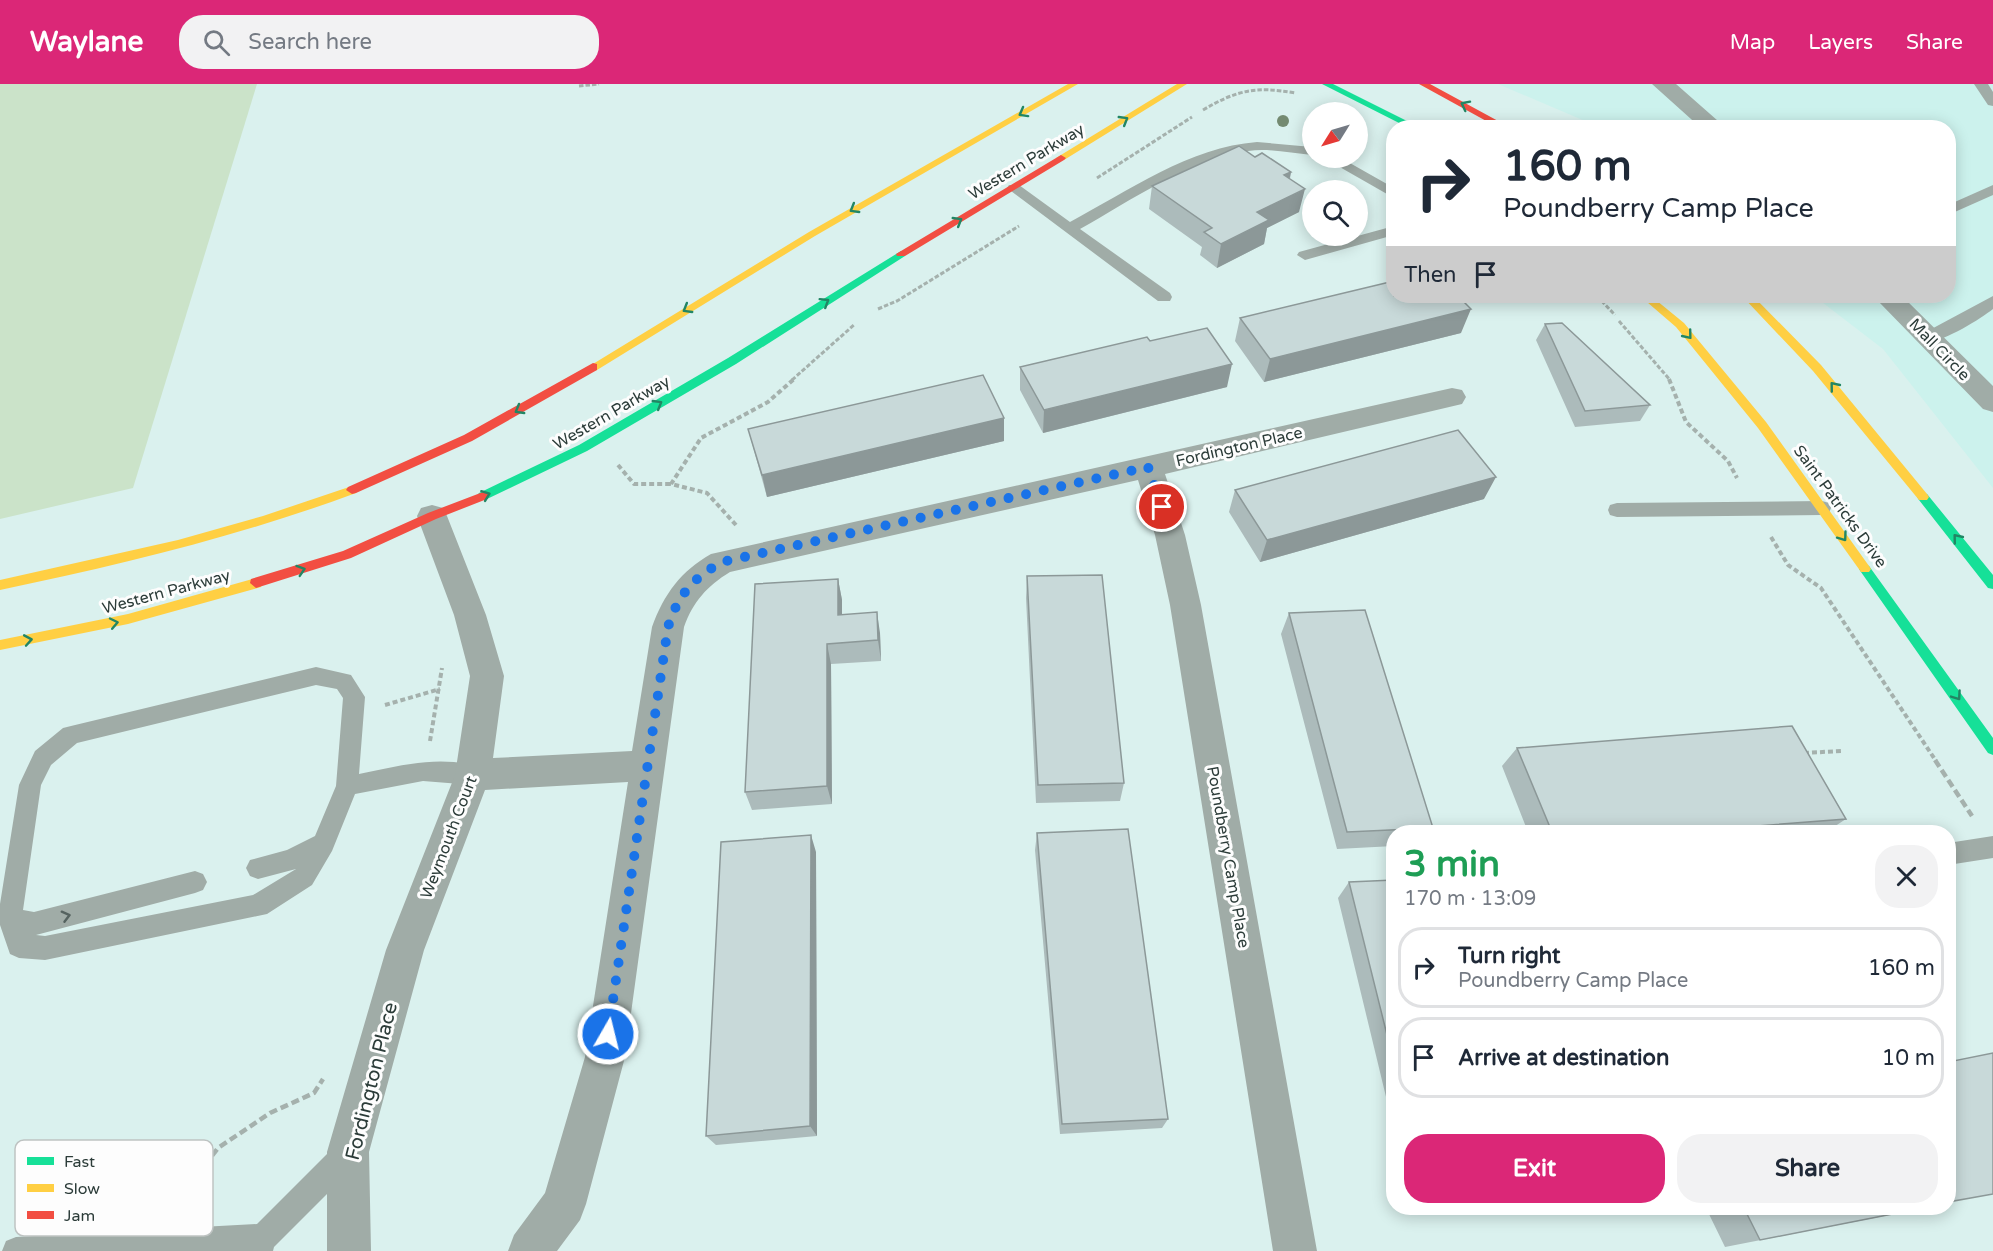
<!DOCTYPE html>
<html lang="en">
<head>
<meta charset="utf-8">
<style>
	:root { --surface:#fff; --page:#f2f2f3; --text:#1f2937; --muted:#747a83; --line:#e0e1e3; --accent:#db2777 }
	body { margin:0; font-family:"Varela Round",sans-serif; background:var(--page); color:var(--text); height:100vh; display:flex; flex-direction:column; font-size:22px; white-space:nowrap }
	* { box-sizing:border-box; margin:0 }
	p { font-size:20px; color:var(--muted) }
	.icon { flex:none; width:33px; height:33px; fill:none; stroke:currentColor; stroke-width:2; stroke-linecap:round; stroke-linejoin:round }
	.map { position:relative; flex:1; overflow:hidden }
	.panel { position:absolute; left:1386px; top:741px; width:570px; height:390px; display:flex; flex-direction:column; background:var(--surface); border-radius:24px; box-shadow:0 3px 15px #0003 }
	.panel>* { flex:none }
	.banner { position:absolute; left:1386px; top:36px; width:570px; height:183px; border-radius:24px; box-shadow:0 3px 15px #0003; background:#fff; color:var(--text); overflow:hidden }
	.needle { width:39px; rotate:233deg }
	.fabs { position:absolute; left:1302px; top:18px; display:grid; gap:12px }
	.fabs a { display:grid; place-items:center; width:66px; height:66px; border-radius:50%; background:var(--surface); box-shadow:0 3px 15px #0003; font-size:30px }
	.pin { position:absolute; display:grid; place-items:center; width:51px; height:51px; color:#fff; margin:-26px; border:3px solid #fff; border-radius:50%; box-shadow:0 2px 6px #0007 }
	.me { position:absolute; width:66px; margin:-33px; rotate:8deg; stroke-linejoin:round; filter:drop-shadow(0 0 4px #0008) }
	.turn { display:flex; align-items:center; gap:21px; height:126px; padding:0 18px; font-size:27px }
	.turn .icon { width:78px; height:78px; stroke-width:2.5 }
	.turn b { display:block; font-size:42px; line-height:51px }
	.then { display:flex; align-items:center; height:57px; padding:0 18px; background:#0003; gap:12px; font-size:22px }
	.round { display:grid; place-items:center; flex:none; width:63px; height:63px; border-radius:24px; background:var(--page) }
	.headline { display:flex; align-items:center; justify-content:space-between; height:102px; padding:0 18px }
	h1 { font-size:36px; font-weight:700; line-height:45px; color:#1e9e55 }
	.cta { display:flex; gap:12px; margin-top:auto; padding:12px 18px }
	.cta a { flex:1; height:69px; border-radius:24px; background:var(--accent); color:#fff; font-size:24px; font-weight:700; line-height:69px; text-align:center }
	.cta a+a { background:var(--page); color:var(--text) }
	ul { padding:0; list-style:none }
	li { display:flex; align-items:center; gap:18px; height:81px; margin:0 12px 9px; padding:0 6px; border:3px solid var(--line); border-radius:24px }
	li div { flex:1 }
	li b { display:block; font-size:22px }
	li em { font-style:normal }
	header { display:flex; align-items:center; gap:36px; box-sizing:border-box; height:84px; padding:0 30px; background:var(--accent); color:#fff }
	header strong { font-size:28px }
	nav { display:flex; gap:33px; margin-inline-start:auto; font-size:21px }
	.search { width:420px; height:54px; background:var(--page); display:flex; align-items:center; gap:15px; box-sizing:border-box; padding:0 21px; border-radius:24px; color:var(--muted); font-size:22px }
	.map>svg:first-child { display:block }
	.built { fill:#ccf2ed }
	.green { fill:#cbe3c9 }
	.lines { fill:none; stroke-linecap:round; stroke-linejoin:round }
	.path-far2 { stroke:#a5b1ad; stroke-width:3; stroke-dasharray:4.5 2; stroke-linecap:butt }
	.path-far1 { stroke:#a5b1ad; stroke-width:4; stroke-dasharray:5 3; stroke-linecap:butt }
	.path { stroke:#a5b1ad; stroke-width:4.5; stroke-dasharray:8 4; stroke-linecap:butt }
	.lane { fill:#a0aca7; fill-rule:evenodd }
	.street { fill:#a0aca7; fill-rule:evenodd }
	.fast { fill:#16e098; fill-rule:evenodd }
	.slow { fill:#ffcf43; fill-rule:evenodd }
	.jam { fill:#f24e42; fill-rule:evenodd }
	.tree { fill:#748a71 }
	.wall { fill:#acbbbb }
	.shaded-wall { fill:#8c9898 }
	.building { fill:#c8d9d9; stroke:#8c9898; stroke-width:1.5 }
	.oneway { stroke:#228664 }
	.oneway2 { stroke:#556360 }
	.route { stroke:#1a73e8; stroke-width:10; stroke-dasharray:0 18 }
	.labels { text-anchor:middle; stroke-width:6; stroke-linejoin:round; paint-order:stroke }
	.street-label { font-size:16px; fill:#2c3c39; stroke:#fdfdfd }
	.near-street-label { font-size:20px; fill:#2c3c39; stroke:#fdfdfd }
	.key { fill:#fdfdfd; stroke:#bec3c2; stroke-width:1.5 }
	.key-label { font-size:16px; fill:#2c3c39 }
</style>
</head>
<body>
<header>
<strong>Waylane</strong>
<div class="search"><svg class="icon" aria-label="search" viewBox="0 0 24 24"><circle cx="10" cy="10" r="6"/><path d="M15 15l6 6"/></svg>Search here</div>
<nav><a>Map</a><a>Layers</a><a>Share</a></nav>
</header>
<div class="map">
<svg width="1993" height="1167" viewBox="0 0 1993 1167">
	<rect width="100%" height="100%" fill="#daf1ee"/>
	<!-- built -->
	<path class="built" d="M1498 0H1993V404L1883 265 1814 212H1948V44L1599 43Z"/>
	<!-- green -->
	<path class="green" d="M0 0H257L133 404 0 435Z"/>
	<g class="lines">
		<!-- path-far2 -->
		<path class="path-far2" d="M579 2 599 0
			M1203 26C1237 6 1256 2 1295 9
			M1097 94 1192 33
			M1597 212 1615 231
			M878 225 897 217 1019 142
			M1619 237 1670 296
			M792 296 855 240"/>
		<!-- path-far1 -->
		<path class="path-far1" d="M1669 295 1686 338 1728 377 1737 394
			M618 381 634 400H670
			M736 441 707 409 671 400 701 354 768 318 794 295
			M1771 453 1788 481 1821 504 1936 677
			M385 621 440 605
			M430 657 442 584
			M1804 669 1841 667"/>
		<!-- path -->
		<path class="path" d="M1935 676 1972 732
			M190 1100 218 1064 270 1029 314 1009 323 995"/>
		<!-- lane -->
		<path class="lane" d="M1974 0H1988L1993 8V22L1988 21Z
			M1257 58 1312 63V71C1291 69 1269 64 1248 67 1188 76 1132 116 1080 145L1170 209 1172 213 1170 217H1158L1007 104 1009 101H1019L1070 138C1128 107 1190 63 1257 58Z
			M1324 74H1341L1394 104V114Z
			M1993 101V111L1948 131V121Z
			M1394 142V151L1305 176 1297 171 1299 168Z
			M1993 212V225C1980 235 1940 261 1924 257L1922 253 1924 249Z
			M1822 417 1829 419 1831 424 1829 429 1822 431 1617 433 1610 431 1608 426 1610 421 1617 419Z
			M316 583 351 591 365 613 359 690C398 682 442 670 481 684L484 691 481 698 473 701 423 697 355 710 332 767 312 801 267 830 45 876 19 874 10 870 0 841V820L19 701 35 667 63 644 71 642ZM316 601 337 605 343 614 336 702 315 752 287 766 250 776 246 784 250 792 258 795 296 785 253 811 45 852 36 851 195 809 203 806 207 798 203 790 195 787 34 828 23 826 41 701 51 681 77 659Z
			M1993 752V774L1948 781V759Z
			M346 1057 356 1061 360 1071 356 1081 274 1163 273 1167H2L6 1157 16 1153 257 1140 336 1061Z"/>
		<!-- street -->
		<path class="street" d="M1652 0H1676L1726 44H1701Z
			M1876 212H1902L1993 302V328L1983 325 1879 218Z
			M1452 304 1462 306 1466 313 1462 320 1165 390 1185 451 1201 521 1317 1167H1273L1170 521 1155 451 1138 396 730 488C707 502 693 518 684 543L625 973 586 1120 580 1136 557 1167H508L514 1151 545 1109 585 973 628 698 485 706 424 866 369 1068 371 1167H327V1068L386 866 455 691 470 592 454 531 417 432 421 424 432 421 443 424 447 432 486 531 504 592 493 674 632 667 652 543C664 510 681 487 711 470Z"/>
		<!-- fast -->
		<path class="fast" d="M1322 0H1333L1421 44H1409Z
			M901 167 905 168V172L736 280 587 367 487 415H479L477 412 479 409 579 361 728 274Z
			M1923 409 1927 410 1993 491V505L1988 504 1919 416 1917 413Z
			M1865 480 1869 482 1993 654V671L1988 669 1861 488 1859 485Z"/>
		<!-- slow -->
		<path class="slow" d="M1068 0H1078L815 152 597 286 593 287 588 283 809 148Z
			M1177 0H1187L1064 76 1056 74Z
			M1640 212H1651L1684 239 1766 338 1869 482 1871 485 1869 488H1861L1758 344 1676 243Z
			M1742 212H1753L1821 281 1927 410 1929 413 1927 416H1919L1813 287Z
			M352 402 358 406 356 409C240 452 121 481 0 506V496L178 456 263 432Z
			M256 494 261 495 262 499 261 503 128 540 0 566V556L128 530Z"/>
		<!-- jam -->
		<path class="jam" d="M1419 0H1430L1511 44H1499Z
			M1061 71 1066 74 1064 76 905 172H897L896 170Z
			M593 279 597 280V286L472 357 356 409 352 410 346 406 348 403 464 351Z
			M483 408 487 409 489 412 487 415 436 435 351 474 256 504 250 499 251 495 343 467 428 429Z"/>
	</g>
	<!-- trees -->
	<circle class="tree" cx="1283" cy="37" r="6"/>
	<!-- wall -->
	<path class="wall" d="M1255 73 1291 88 1290 95 1299 128 1267 144 1264 160 1217 184 1200 171 1202 163 1149 125 1152 102Z
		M1240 234 1461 249 1264 298 1235 257Z
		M1545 240 1650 321 1640 337 1575 343 1536 256Z
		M1150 257 1227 303 1043 349 1020 306V283Z
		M1004 334V357L767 413 748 345Z
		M1235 406 1484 415 1260 478 1229 428Z
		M1027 492 1124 699 1120 717 1036 719 1026 514Z
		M838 495 842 516V531L880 549 881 577 831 580 832 720 752 726 745 708Z
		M1289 529 1433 744 1430 748H1394V762L1337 765 1281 550Z
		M1517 664 1846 735 1826 748H1528L1502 682Z
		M1037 749 1168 1035 1162 1044 1060 1050 1035 766Z
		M816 768 817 1052 716 1061 706 1052Z
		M1394 796V1046L1338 814 1349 798Z
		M1706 1124H1925L1725 1163Z"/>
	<!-- shaded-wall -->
	<path class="shaded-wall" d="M1291 88 1286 111 1284 91Z
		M1305 105 1299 128 1267 144 1264 160 1217 184 1221 160 1257 128Z
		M1471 225 1461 249 1264 298 1270 275Z
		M1232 280 1227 303 1043 349 1044 326Z
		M1004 334V357L767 413 762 391Z
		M1496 393 1484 415 1260 478 1267 456Z
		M838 495 842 516V552L838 531Z
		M877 528 880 549 881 577 878 556Z
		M827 560 831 580 832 720 827 702Z
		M811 751 816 768 817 1052 810 1042Z"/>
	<!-- building -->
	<path class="building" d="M1239 62 1255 73 1262 69 1291 88 1284 91 1305 105 1257 128 1269 136 1221 160 1204 148 1212 144 1152 102Z
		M1394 197V212H1458L1471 225 1270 275 1240 234Z
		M1562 239 1650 321 1585 327 1545 240Z
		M1207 244 1232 280 1044 326 1020 283 1147 253 1150 257Z
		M983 291 1004 334 762 391 748 345Z
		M1458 346 1496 393 1267 456 1235 406Z
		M1102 491 1124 699 1038 701 1027 492Z
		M838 495V531L877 528 878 556 827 560V702L745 708 755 500Z
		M1365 526 1433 744 1347 748 1289 529Z
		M1792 642 1846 735 1680 748H1552L1517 664Z
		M1128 745 1168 1035 1062 1040 1037 749Z
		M811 751 810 1042 706 1052 721 758Z
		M1394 796V979L1349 798Z
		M1993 969V1110L1948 1118V978Z
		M1744 1124H1923L1760 1156Z"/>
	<!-- one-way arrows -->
	<defs><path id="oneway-chevron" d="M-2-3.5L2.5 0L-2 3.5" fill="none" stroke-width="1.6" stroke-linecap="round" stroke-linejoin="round" transform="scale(1.5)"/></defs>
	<g class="oneway">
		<use href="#oneway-chevron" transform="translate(1465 21) rotate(-153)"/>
		<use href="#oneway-chevron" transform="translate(1023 29) rotate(151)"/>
		<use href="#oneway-chevron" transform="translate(1124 36) rotate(-31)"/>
		<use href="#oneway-chevron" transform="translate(854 125) rotate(149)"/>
		<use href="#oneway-chevron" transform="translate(958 137) rotate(-31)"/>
		<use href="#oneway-chevron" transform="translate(825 218) rotate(-32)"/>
		<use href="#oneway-chevron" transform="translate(687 225) rotate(149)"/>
		<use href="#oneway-chevron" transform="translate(1688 251) rotate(51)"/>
		<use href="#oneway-chevron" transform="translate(1834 302) rotate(-129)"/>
		<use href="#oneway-chevron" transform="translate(658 320) rotate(-31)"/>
		<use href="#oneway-chevron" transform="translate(519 326) rotate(150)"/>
		<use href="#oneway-chevron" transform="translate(486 411) rotate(-21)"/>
		<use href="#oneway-chevron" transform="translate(1843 453) rotate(54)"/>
		<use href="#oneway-chevron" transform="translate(1957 454) rotate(-129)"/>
		<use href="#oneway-chevron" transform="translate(301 486) rotate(-18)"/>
		<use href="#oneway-chevron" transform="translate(114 539) rotate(-12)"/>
		<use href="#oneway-chevron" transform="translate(28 556) rotate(-10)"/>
		<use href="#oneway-chevron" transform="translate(1957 612) rotate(55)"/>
	</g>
	<use class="oneway2" href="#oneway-chevron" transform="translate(66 832) rotate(-15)"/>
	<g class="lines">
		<!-- route -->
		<path class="route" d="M608 950 668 543C678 511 693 494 722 478L1148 383 1162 423"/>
	</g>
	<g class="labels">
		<!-- street labels -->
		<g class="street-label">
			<text transform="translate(1026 77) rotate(-31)" y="6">Western Parkway</text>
			<text transform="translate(1940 265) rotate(46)" y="6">Mall Circle</text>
			<text transform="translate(611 328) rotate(-30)" y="6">Western Parkway</text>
			<text transform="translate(1239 362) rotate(-13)" y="6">Fordington Place</text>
			<text transform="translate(1841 422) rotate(54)" y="6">Saint Patricks Drive</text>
			<text transform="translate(166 507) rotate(-15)" y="6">Western Parkway</text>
			<text transform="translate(448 753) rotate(-69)" y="6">Weymouth Court</text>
			<text transform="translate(1229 773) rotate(80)" y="6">Poundberry Camp Place</text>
		</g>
		<!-- near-street labels -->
		<g class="near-street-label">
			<text transform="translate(371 997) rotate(-76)" y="7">Fordington Place</text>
		</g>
	</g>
	<!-- legend -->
	<rect x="15" y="1056" width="198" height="96" rx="9" class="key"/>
	<rect x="27" y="1073" width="27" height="8" fill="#16e098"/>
	<rect x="27" y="1100" width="27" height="8" fill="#ffcf43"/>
	<rect x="27" y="1127" width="27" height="8" fill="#f24e42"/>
	<g class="key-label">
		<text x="64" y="1083">Fast</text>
		<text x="64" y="1110">Slow</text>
		<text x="64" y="1137">Jam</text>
	</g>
</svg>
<div class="fabs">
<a><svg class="needle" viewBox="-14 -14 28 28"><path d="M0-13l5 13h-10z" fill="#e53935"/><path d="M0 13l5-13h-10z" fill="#747a83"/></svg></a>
<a><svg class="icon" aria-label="search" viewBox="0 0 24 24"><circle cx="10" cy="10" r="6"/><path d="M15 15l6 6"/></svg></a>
</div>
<div class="pin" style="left:1162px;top:423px;background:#d93025"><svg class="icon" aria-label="arrive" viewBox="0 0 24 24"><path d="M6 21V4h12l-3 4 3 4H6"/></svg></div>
<svg class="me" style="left:608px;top:950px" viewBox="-20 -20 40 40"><circle r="17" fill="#1a73e8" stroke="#fff" stroke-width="3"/><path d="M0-11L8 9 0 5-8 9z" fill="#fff"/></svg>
<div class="banner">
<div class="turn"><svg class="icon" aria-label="right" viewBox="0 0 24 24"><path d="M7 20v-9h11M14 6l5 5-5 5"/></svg><div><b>160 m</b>Poundberry Camp Place</div></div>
<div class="then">Then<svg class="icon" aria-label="arrive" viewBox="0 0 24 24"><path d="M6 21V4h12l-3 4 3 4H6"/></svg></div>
</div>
<section class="panel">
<div class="headline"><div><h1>3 min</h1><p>170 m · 13:09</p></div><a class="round"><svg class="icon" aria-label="close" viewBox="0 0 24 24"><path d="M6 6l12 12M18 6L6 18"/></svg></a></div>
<ul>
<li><svg class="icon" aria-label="right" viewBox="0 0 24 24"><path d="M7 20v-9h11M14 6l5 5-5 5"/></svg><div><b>Turn right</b><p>Poundberry Camp Place</p></div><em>160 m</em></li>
<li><svg class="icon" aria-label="arrive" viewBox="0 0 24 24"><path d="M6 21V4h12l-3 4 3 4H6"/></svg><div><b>Arrive at destination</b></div><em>10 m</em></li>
</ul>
<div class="cta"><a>Exit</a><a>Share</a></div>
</section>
</div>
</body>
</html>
